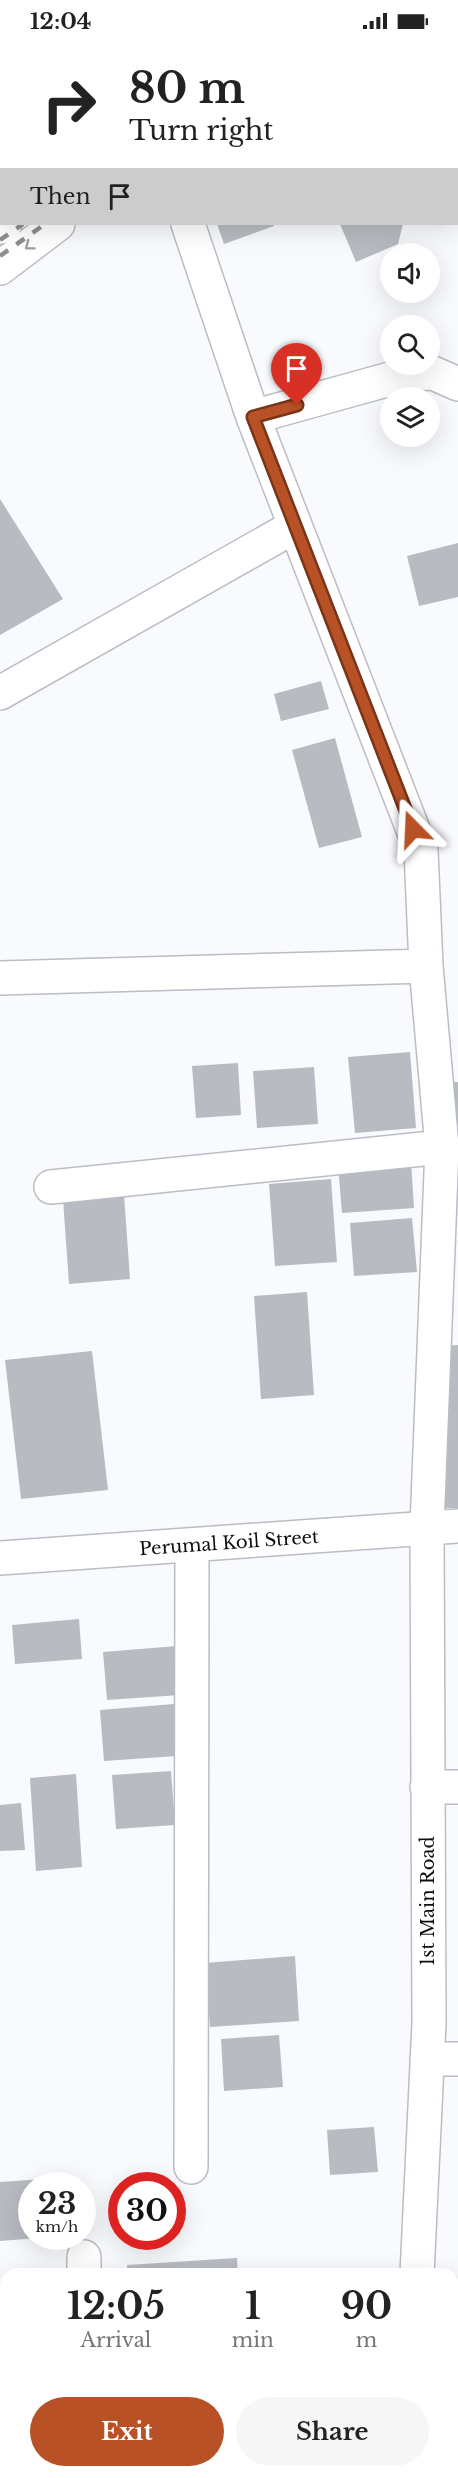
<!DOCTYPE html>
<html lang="en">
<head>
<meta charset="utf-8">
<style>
	:root { --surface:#fff; --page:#f6f6f6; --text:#222; --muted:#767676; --accent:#b85126 }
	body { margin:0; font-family:"Libre Baskerville",serif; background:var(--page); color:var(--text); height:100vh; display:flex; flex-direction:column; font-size:22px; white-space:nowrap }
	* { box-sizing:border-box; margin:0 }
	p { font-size:20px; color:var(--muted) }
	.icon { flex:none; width:33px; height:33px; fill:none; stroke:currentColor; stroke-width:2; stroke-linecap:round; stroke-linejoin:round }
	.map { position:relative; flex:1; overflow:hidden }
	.details { position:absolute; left:0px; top:2226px; width:459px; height:210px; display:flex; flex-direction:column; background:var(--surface); border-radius:18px 18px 0 0; box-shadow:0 6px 24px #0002 }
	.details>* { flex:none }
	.hud { position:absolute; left:0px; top:0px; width:459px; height:183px; box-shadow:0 6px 24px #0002; background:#fff; color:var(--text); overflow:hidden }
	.fabs { position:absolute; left:380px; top:201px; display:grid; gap:12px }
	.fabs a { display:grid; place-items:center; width:60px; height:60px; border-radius:50%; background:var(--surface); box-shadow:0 6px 24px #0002; font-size:30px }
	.speed { position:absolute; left:18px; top:2130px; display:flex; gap:12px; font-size:30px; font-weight:700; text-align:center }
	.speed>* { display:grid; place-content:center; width:78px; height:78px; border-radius:50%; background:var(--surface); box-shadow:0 6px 24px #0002; line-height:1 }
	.speed small { font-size:15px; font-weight:400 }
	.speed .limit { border:9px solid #d22; background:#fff; color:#111 }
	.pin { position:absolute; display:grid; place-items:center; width:51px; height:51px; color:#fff; margin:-62px -26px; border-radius:50% 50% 50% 0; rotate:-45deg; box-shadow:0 0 6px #0007 }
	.pin .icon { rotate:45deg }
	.me { position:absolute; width:66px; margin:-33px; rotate:339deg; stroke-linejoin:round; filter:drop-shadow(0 0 4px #0008) }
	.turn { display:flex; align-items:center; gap:21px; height:126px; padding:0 30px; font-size:27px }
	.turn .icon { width:78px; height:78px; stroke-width:2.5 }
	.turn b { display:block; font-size:42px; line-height:51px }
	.then { display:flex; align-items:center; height:57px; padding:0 30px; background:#0003; gap:12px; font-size:22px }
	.eta { display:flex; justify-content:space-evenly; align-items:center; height:102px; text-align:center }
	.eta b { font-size:36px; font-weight:700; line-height:42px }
	.primary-button { display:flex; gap:12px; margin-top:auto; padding:12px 30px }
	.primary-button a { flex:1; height:69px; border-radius:36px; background:var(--accent); color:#fff; font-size:24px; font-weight:700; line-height:69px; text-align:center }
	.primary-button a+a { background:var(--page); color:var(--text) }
	.status { display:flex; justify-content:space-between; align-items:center; height:42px; padding:0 30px; background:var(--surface); direction:ltr }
	.status svg { height:16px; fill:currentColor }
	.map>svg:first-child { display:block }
	.building { fill:#b8bbc1 }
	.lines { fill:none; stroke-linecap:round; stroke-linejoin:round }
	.minor-casing { stroke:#babdc3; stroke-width:36 }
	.tertiary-casing { stroke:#babdc3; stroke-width:36 }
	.primary-casing { stroke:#babdc3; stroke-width:36 }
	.minor { stroke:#fff; stroke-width:33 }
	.tertiary { stroke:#fff; stroke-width:33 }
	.primary { stroke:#fff; stroke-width:33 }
	.rail { stroke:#8d8e91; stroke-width:4.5; stroke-dasharray:10 10; stroke-linecap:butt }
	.oneway { stroke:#9e9f9f }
	.route-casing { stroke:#783519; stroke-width:15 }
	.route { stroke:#b85126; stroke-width:10 }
	.labels { text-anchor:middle; stroke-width:6; stroke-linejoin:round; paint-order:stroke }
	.street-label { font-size:18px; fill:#0d0e10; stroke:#fff }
</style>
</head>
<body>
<div class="status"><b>12:04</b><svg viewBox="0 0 49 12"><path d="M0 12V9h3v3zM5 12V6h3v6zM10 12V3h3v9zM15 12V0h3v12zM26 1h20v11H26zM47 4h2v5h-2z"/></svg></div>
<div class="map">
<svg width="458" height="2436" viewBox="0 0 458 2436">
	<rect width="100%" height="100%" fill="#f9fafe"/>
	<!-- building -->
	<path class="building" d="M217 182H274V184L224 202Z
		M340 182H403L398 202 356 220Z
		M0 457 63 557 0 593Z
		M458 501V555L419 564 407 514Z
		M321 639 329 667 281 679 274 652Z
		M335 696 362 795 319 806 292 708Z
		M410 1010 416 1086 355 1091 348 1015Z
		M238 1021 241 1073 196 1076 192 1024Z
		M314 1025 318 1082 257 1086 253 1029Z
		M450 1040H458V1129H452Z
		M411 1119 414 1166 342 1171 338 1124Z
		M331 1137 337 1220 275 1224 269 1142Z
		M124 1153 130 1237 69 1242 63 1157Z
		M412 1176 417 1230 354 1234 350 1181Z
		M307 1250 314 1353 261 1357 254 1254Z
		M458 1303V1466H440L438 1304Z
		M92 1309 108 1448 21 1457 5 1318Z
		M79 1577 82 1617 15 1622 12 1583Z
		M177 1604 180 1653 107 1658 103 1610Z
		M174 1662 177 1714 104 1719 100 1668Z
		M171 1729 175 1783 116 1787 112 1733Z
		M76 1732 82 1825 36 1829 30 1736Z
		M21 1761 25 1808 0 1809V1763Z
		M295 1914 299 1979 210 1985 205 1921Z
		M279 1993 283 2045 224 2049 221 1997Z
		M374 2085 378 2130 330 2133 327 2088Z
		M57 2136 58 2144H32V2194L39 2196 0 2199V2140Z
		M237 2216 238 2232H128L127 2223Z
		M0 2419H6V2430H59V2436H0Z
		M187 2430H239V2436H187Z
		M256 2430H381V2436H257Z"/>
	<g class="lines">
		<defs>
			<path id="minor" d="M188 182 253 375 421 808 426 924 442 1105 427 1485 429 1981 417 2232
				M253 375 408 332 433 331 458 342
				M0 651 295 484
				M0 936 426 924
				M51 1145 442 1105
				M427 1745H458
				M427 2017H458
				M191 2125 192 1504
				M84 2232V2215
				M453 2290H458
				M84 2436V2430
				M409 2436V2430"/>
			<path id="tertiary" d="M0 1516 458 1484"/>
			<path id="primary" d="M235 2 237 0
				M323 2 325 0
				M0 185 5 182
				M0 226 58 182"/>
		</defs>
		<!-- minor casing -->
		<use href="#minor" class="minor-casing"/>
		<!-- tertiary casing -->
		<use href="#tertiary" class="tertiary-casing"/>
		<!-- primary casing -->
		<use href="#primary" class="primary-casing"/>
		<!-- minor -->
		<use href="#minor" class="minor"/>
		<!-- tertiary -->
		<use href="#tertiary" class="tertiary"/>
		<!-- primary -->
		<use href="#primary" class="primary"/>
		<!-- rail -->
		<path class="rail" d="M248 2 250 0
			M272 2 274 0
			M290 2 292 0
			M0 169 2 168
			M0 198 23 182
			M0 214 45 182"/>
	</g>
	<!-- one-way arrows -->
	<defs><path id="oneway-chevron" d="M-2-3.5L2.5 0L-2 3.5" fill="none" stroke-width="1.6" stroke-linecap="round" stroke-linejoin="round" transform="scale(1.5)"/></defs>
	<use class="oneway" href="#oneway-chevron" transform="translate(29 204) rotate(143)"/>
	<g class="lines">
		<defs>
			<path id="route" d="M297 363 253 375 413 787"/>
		</defs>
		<!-- route casing -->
		<use href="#route" class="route-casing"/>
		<!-- route -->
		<use href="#route" class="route"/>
	</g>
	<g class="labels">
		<!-- street labels -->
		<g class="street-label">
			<text transform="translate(229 1501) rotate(-4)" y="6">Perumal Koil Street</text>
			<text transform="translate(428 1859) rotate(-90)" y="6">1st Main Road</text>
		</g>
	</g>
</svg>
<div class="fabs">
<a><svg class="icon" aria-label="sound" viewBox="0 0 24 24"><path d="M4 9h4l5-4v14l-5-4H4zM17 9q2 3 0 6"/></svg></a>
<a><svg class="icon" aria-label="search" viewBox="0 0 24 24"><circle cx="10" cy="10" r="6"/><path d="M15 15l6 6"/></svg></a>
<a><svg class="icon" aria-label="layers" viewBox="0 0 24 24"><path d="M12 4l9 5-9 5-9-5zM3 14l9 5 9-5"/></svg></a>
</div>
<div class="speed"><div>23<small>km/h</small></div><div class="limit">30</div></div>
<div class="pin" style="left:297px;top:363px;background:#d93025"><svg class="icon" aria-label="arrive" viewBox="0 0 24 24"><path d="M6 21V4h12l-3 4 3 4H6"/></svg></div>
<svg class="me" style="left:413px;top:787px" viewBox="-20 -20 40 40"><path d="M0-17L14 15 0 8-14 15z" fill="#b85126" stroke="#fff" stroke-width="4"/></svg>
<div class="hud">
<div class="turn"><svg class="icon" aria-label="right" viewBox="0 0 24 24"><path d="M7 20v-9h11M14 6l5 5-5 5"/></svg><div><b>80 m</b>Turn right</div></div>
<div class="then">Then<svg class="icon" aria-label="arrive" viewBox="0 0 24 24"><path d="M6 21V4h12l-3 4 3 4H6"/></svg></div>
</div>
<section class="details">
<div class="eta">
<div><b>12:05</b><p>Arrival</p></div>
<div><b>1</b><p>min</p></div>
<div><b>90</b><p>m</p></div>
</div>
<div class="primary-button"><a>Exit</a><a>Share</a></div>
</section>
</div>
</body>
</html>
